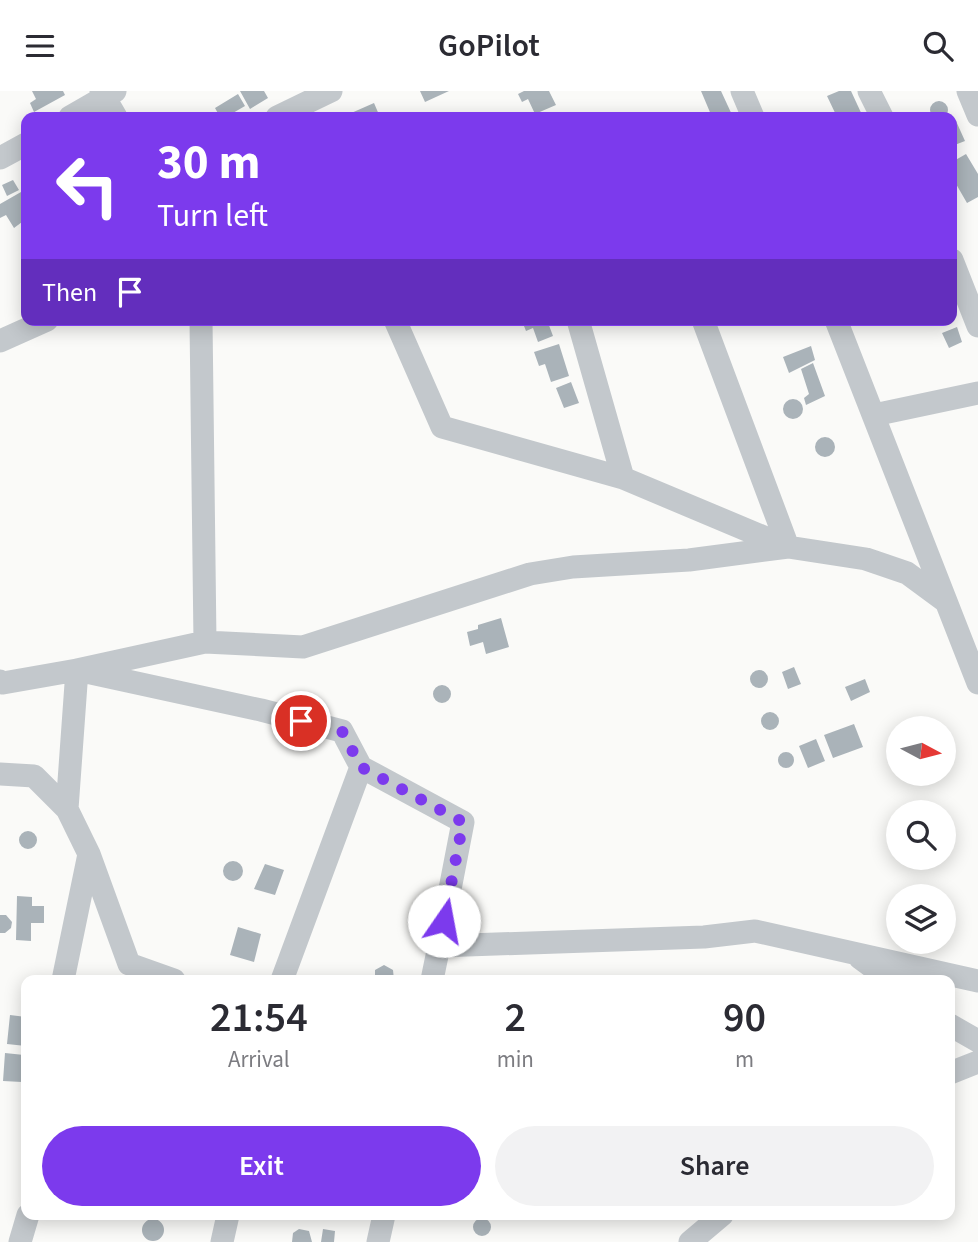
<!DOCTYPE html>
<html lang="en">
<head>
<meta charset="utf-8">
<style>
	:root { --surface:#fff; --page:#f2f2f3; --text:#2b2b33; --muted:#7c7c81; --accent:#7c3aed }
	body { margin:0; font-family:"Source Sans 3",sans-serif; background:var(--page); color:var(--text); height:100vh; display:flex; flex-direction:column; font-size:26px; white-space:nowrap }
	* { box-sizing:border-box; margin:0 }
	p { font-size:23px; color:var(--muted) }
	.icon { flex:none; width:38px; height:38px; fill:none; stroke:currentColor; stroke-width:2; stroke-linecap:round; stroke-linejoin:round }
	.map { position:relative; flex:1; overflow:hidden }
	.drawer { position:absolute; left:21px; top:884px; width:934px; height:245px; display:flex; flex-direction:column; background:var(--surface); border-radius:14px; box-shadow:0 4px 18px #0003 }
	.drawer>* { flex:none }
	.guide { position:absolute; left:21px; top:21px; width:936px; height:214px; border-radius:14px; box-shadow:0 4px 18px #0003; background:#7c3aed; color:#fff; overflow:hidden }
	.needle { width:46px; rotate:97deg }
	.fabs { position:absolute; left:886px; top:625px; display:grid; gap:14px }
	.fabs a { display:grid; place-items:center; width:70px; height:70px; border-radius:50%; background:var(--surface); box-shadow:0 4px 18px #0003; font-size:35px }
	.pin { position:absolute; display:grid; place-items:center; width:60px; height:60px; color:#fff; margin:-30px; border:4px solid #fff; border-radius:50%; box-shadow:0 2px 7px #0007 }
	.me { position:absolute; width:77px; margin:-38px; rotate:12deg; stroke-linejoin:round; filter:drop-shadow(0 0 5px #0008) }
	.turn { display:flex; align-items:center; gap:24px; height:147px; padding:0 21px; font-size:32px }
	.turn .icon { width:91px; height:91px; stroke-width:2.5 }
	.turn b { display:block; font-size:49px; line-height:60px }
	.then { display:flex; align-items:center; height:66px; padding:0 21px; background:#0003; gap:14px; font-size:26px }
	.eta { display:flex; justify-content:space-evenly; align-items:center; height:119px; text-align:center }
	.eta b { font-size:42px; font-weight:600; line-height:49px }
	.button { display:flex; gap:14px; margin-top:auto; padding:14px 21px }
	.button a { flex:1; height:80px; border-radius:42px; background:var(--accent); color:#fff; font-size:28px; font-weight:600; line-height:80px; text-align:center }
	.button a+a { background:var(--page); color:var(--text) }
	header { display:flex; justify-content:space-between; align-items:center; height:91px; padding:0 21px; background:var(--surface); font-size:32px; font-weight:600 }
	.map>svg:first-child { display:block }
	.building { fill:#aab3b9 }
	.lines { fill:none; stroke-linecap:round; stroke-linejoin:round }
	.street { stroke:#c3c8cc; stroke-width:23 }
	.route { stroke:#7c3aed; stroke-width:12; stroke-dasharray:0 21.6 }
</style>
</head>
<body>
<header><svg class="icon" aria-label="menu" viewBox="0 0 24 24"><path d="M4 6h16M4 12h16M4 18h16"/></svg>GoPilot<svg class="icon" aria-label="search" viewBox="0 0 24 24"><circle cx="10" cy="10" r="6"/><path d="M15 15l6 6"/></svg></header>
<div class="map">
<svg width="978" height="1151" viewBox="0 0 978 1151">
	<rect width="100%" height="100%" fill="#fafaf8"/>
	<!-- building -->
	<path class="building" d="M32 0H63L65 4 34 21 30 12 36 8Z
		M240 0H264L268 7 250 18Z
		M420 0H449L425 11Z
		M524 0H549L556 14 535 23 528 8 522 11 518 3Z
		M701 0H721L733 26H712Z
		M839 0H851L863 26H837L827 5Z
		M238 3 245 15 226 26H220L215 17Z
		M930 19a9 9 0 1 1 18 0a9 9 0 1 1-18 0Z
		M374 12 380 26H351L349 23Z
		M956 30 965 50 952 55V32Z
		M966 63 978 83V106L967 112 952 86V71Z
		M13 89 19 99 7 105 2 94Z
		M21 101 26 111V128L14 137 6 124 0 127V113Z
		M525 229H547L553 245 538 251 533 237 526 240 522 230Z
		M957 236 962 251 949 257 942 242Z
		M559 253 569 285 551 291 545 273 539 275 534 261Z
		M811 255 815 269 789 282 783 266Z
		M813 272 825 305 806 314 804 307 809 303 801 278Z
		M571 291 579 312 564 317 556 297Z
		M783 318a10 10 0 1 1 20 0a10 10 0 1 1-20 0Z
		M815 356a10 10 0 1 1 20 0a10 10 0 1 1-20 0Z
		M501 527 509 556 486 563 483 551 470 555 467 541 478 538V534Z
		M794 576 801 593 788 598 782 581Z
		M750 588a9 9 0 1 1 18 0a9 9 0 1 1-18 0Z
		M865 588 870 601 851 610 845 596Z
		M433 603a9 9 0 1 1 18 0a9 9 0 1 1-18 0Z
		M761 630a9 9 0 1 1 18 0a9 9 0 1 1-18 0Z
		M854 633 863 656 833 667 824 644Z
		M816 648 825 670 808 677 799 655Z
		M778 669a8 8 0 1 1 16 0a8 8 0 1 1-16 0Z
		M19 749a9 9 0 1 1 18 0a9 9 0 1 1-18 0Z
		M223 780a10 10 0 1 1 20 0a10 10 0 1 1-20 0Z
		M265 773 284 779 275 804 254 798Z
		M17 805 32 806V815H44V832H31V850L16 849Z
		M0 824H6L12 831 11 837 5 842H0Z
		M238 836 261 843 254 871 230 864Z
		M384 874 393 879 394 889H375V879Z
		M10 924 26 926V955L7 953Z
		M5 962 24 964 22 991 3 990Z
		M473 1136a9 9 0 1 1 18 0a9 9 0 1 1-18 0Z
		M142 1139a11 11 0 1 1 22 0a11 11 0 1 1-22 0Z
		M299 1138 309 1140 312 1151H292L293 1142Z
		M323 1138 335 1140 334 1151H321Z"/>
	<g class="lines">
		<!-- street -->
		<path class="street" d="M101 0 116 26
			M742 0 753 26
			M869 0 882 26
			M968 0 978 24
			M70 26 115 0
			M277 26 331 0
			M0 67 26 53
			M952 169 978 235
			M201 229 205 551
			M395 229 442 336 623 387 785 455
			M578 229 623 387
			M703 229 788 456
			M836 229 978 592
			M0 250 47 229
			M874 324 978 302
			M0 590 3 592 77 579 261 619 342 640 361 676 463 731 439 855 704 846 755 840 978 890
			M0 683 34 685 67 718
			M860 867 890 889
			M63 889 89 763
			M174 889 129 873 89 763 67 718 77 579 205 551 303 556 530 483 573 476 689 469 788 456 866 468 907 482 945 510
			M282 889 361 676
			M432 889 439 855
			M950 934 978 950
			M950 982 978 971
			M20 1151 28 1124
			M222 1151 228 1124
			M378 1151 384 1124
			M690 1151 722 1124"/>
	</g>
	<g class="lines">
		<!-- route -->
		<path class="route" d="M301 630 342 640 361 676 463 731 444 830"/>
	</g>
</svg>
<div class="fabs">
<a><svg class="needle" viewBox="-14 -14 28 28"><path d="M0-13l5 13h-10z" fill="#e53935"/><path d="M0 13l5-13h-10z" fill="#7c7c81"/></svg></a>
<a><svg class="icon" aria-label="search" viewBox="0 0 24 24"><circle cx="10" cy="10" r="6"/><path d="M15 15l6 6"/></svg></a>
<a><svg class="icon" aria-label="layers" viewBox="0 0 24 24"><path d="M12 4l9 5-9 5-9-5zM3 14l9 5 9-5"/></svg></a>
</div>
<div class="pin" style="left:301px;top:630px;background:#d93025"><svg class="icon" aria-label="arrive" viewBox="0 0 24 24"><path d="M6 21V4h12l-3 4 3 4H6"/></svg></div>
<svg class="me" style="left:444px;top:830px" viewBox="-20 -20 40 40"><circle r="19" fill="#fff"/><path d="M0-13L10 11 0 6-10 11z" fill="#7c3aed"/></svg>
<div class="guide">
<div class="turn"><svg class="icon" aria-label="left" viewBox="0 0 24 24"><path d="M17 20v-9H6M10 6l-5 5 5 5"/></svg><div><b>30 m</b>Turn left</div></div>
<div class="then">Then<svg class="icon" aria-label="arrive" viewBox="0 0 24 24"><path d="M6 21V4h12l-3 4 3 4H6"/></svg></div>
</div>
<section class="drawer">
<div class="eta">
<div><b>21:54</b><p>Arrival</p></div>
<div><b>2</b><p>min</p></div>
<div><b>90</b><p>m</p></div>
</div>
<div class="button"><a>Exit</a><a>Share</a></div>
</section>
</div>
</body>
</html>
